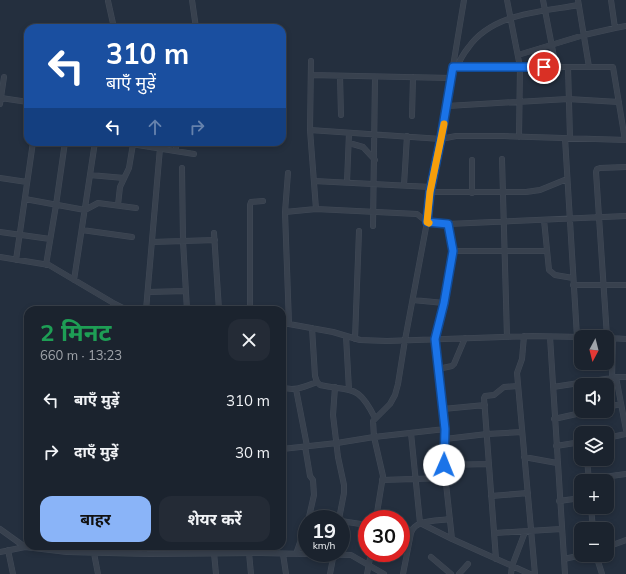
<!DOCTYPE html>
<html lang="hi">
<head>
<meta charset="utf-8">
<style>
	:root { --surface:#1b232e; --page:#242b36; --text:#f1f3f6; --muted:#a0a4aa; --line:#39404a; --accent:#8ab4f8 }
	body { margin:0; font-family:Mulish,"Noto Sans Devanagari",sans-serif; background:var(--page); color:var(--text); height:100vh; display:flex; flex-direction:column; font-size:15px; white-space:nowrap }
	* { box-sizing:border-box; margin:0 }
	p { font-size:13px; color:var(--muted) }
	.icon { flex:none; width:22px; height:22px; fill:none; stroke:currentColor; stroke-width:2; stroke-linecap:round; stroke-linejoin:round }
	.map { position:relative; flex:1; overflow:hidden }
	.sheet { position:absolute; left:24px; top:306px; width:262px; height:244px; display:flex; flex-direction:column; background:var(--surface); border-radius:12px; box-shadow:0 2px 6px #0003,0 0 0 1px var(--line) }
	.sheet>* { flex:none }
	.guide { position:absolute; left:24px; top:24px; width:262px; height:122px; border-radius:12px; box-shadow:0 2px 6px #0003,0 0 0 1px var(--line); background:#1a4fa0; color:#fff; overflow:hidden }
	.needle { width:26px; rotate:187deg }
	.tools { position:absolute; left:574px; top:330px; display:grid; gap:8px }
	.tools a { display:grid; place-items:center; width:40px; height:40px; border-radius:8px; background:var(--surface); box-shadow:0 2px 6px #0003,0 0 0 1px var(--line); font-size:20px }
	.speed { position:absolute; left:298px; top:510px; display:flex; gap:8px; font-size:20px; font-weight:700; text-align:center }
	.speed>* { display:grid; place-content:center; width:52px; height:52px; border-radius:50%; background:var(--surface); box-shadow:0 2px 6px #0003,0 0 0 1px var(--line); line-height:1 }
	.speed small { font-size:10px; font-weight:400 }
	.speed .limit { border:6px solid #d22; background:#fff; color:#111 }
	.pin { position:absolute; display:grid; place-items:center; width:34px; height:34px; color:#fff; margin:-17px; border:2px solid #fff; border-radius:50%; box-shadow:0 1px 4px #0007 }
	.me { position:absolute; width:44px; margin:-22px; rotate:1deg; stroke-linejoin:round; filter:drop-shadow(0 0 3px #0008) }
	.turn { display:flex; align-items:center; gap:14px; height:84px; padding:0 16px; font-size:18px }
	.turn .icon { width:52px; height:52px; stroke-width:2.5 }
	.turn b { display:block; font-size:28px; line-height:34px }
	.lanes { display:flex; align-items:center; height:38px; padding:0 16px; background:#0003; justify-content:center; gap:20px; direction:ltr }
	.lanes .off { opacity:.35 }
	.round { display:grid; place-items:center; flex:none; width:42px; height:42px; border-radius:12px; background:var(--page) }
	.head { display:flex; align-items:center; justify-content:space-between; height:68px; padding:0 16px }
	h1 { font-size:24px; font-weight:700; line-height:30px; color:#1e9e55 }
	.action { display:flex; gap:8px; margin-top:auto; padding:8px 16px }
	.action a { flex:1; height:46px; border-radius:12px; background:var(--accent); color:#111; font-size:16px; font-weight:700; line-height:46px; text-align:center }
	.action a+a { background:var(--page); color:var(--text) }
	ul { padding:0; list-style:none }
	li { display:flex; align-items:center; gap:12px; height:52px; padding:0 16px }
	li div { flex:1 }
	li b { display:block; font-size:15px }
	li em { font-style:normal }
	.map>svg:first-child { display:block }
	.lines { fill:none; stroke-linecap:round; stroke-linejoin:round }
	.minor-casing { stroke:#414a57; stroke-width:6 }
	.minor { stroke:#38414e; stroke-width:5 }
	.route-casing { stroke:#114b97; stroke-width:10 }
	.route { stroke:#1a73e8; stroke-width:7 }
	.slow { stroke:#f59e0b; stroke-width:7 }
</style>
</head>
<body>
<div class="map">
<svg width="626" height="574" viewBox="0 0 626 574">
	<rect width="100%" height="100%" fill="#242f3e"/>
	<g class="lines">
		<defs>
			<path id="minor" d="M192 0 196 28
				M507 0 520 67 519 137
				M543 0 556 67
				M578 0 589 67
				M611 0 615 28 626 26
				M108 1 114 28
				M518 55 584 35 615 28
				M311 61 310 130 316 209
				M453 67H613L625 140
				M457 67C460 60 463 54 468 48 492 13 540 12 579 5
				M568 67 570 138
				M311 75 451 78
				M340 76 341 115
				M1 98 28 102
				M0 104 4 77
				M447 106 568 99 619 102
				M412 116 413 77
				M310 130 441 139 456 136H504L626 140
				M565 138 577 337
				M119 142 194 154
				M349 143 363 147 375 160
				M176 151V142
				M502 159 507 337
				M472 160V193
				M182 168 183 241 187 310
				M288 173 285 212 289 324
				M90 175 124 178
				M0 178 27 182
				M314 181 431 187
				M347 182 349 133
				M404 185 407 136
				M430 192H526L540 190 567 179
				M25 199 85 210 98 203 136 208
				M118 205 120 187 129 168 133 144
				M544 220 549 270 555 275 573 278
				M448 224 626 216
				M373 226 375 77
				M82 230 132 237
				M0 232 50 239
				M214 233 219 310
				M152 242 215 240
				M453 251H546
				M0 257 49 265 115 304 127 310
				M16 260 33 142
				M46 265 56 205 65 142
				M74 280 95 142
				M573 285H626
				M148 292 186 291
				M413 300 444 303
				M146 310 160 148
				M250 310V205L251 202 263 201
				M282 324H289L333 332 360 340 387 341 532 336 581 337
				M312 328 315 376 317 382 320 385C353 392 358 384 375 418
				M346 336 349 390
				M524 336 522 359 517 373 535 574
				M550 337 565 574
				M607 337 596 172 597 169 600 168 626 167
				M610 338 626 339
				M613 338 612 378 616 377 626 430
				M355 339 359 231
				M438 369 452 366 454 364 465 338
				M616 377H626
				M282 387C294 392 306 386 317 382
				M335 387 333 415 338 457 344 485V493L339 519
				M553 387 612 378
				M296 389 307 446
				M607 407 621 404
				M443 409 485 405
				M554 419 590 411
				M445 429 444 465 452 539 530 574
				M411 433 420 523 452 539
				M607 438 626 434
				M445 439 487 434 522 432
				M305 446 310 476 313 480 314 495 309 517 324 519
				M556 446 581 442
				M282 449 337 443 374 437 445 429 435 339 444 303 453 251 448 224 427 222 417 214 316 209 285 212
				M524 457 557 463
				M587 459 589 481
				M444 465 489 464
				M589 479 626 474
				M382 480 445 478
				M491 496 528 493
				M559 501 581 498
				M591 507 593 529
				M376 519 383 476 374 437 373 421 390 404 395 395 398 384 405 340 427 222 430 192 441 139 464 0
				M341 521 367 525
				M0 529 25 547 67 552 150 554 261 553 351 555 384 574
				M401 529 412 530
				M495 533 561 529
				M607 547 626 540
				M8 550 13 574
				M0 552 25 547
				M84 552 85 546
				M94 553 98 574
				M113 553 114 546
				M194 553 195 546
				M214 553 216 574
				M249 553 251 574
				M144 554 145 546
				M283 554 286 574
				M296 554 307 522
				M596 555 602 574
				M431 557 451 574
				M496 559 484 398 485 396 494 395 504 387 518 386
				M564 559 582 555
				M330 574 334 553
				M367 574 371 553
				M403 574 411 533C415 519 438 521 450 519
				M459 574 468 564
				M511 574 512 566 525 532"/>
		</defs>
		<!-- minor casing -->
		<use href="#minor" class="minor-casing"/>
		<!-- minor -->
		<use href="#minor" class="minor"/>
	</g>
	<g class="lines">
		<defs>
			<path id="route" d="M444 465 445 429 435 339 444 303 453 251 448 224 427 222 430 192 441 138 453 67H544"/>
		</defs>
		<!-- route casing -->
		<use href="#route" class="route-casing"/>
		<!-- route -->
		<use href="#route" class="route"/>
		<!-- slow -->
		<path class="slow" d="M429 223 427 222 430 192 444 124"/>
	</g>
</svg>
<div class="tools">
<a><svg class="needle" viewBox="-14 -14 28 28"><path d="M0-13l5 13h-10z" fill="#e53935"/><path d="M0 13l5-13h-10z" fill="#a0a4aa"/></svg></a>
<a><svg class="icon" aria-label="sound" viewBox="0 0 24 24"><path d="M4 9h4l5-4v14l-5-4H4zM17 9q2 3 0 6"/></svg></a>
<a><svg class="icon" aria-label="layers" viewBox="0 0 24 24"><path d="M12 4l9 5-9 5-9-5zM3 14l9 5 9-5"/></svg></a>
<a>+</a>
<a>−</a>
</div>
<div class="speed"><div>19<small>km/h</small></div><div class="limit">30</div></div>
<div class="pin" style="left:544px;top:67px;background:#d93025"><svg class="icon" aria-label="arrive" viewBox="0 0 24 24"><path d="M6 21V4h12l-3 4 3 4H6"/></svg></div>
<svg class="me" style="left:444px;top:465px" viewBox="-20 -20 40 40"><circle r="19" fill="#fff"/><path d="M0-13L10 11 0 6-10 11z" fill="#1a73e8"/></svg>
<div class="guide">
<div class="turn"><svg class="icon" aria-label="left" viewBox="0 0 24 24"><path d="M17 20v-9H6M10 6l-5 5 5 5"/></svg><div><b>310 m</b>बाएँ मुड़ें</div></div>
<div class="lanes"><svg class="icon" aria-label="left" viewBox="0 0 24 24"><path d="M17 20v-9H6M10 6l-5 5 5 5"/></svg><svg class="icon off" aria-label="ahead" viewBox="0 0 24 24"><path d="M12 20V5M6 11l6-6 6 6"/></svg><svg class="icon off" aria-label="right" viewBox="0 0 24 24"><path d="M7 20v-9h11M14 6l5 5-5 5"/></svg></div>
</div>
<section class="sheet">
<div class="head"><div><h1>2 मिनट</h1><p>660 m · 13:23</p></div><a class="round"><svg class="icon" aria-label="close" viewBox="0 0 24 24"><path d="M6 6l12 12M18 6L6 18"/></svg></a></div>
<ul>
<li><svg class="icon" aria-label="left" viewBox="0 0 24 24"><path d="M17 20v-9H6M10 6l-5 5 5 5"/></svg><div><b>बाएँ मुड़ें</b></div><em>310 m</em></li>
<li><svg class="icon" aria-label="right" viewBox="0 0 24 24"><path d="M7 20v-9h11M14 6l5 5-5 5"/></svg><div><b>दाएँ मुड़ें</b></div><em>30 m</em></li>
</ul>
<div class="action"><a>बाहर</a><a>शेयर करें</a></div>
</section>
</div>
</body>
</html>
